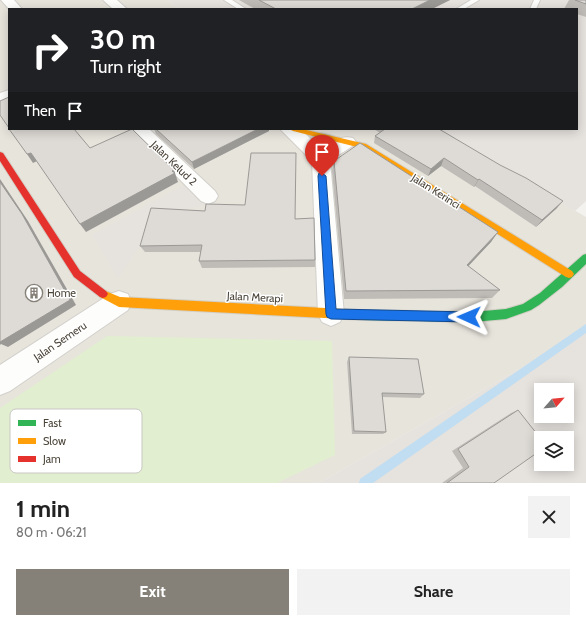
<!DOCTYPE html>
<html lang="en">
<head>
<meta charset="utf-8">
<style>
	:root { --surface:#fff; --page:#f2f2f2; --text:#222; --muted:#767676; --accent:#868178 }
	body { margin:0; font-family:Cabin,sans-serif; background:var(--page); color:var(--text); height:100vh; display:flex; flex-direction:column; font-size:15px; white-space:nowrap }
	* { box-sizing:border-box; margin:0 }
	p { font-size:13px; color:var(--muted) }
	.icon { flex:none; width:22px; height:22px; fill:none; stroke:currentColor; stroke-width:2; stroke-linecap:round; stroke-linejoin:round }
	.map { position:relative; height:483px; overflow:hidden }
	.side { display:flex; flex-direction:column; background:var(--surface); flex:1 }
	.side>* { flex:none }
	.banner { position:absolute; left:8px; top:8px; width:570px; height:122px; border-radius:0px; box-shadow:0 2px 10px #0003; background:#202124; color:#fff; overflow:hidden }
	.needle { width:26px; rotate:63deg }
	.fabs { position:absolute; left:534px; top:383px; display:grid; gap:8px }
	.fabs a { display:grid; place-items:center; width:40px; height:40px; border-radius:0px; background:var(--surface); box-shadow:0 2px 10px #0003; font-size:20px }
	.pin { position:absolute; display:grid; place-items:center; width:34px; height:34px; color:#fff; margin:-41px -17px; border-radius:50% 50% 50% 0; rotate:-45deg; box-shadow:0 0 4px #0007 }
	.pin .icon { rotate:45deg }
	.me { position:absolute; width:44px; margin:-22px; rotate:271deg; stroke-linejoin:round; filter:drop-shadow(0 0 3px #0008) }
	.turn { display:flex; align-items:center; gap:14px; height:84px; padding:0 16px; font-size:18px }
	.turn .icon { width:52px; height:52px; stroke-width:2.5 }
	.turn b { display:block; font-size:28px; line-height:34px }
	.then { display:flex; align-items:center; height:38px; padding:0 16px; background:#0003; gap:8px; font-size:15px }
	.round { display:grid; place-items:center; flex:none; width:42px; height:42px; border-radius:0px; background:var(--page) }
	.overview { display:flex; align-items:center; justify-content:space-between; height:68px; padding:0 16px }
	h1 { font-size:24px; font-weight:700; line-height:30px }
	.button { display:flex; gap:8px; margin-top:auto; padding:8px 16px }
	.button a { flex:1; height:46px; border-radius:0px; background:var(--accent); color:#fff; font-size:16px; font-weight:700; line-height:46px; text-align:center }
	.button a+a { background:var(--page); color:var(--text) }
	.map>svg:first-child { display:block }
	.residential { fill:#e7e4dc }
	.industrial { fill:#e6e2de; fill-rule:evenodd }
	.green { fill:#e1eecf }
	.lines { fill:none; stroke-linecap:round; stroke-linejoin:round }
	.stream { fill:#c0ddf1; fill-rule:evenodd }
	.lane-casing { stroke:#d2d0cb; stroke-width:2 }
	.street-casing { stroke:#d2d0cb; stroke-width:2 }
	.fast-casing { stroke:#d3cfc5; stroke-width:2 }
	.slow-casing { stroke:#d3cfc5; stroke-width:2 }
	.jam-casing { stroke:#d3cfc5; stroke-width:2 }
	.lane { fill:#fdfdfc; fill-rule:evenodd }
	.street { fill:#fdfdfc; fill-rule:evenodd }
	.fast { fill:#30b455; fill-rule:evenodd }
	.slow { fill:#ff9f0a; fill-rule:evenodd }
	.jam { fill:#e5322d; fill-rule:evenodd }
	.wall { fill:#bfbcb8 }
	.shaded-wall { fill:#9b9996 }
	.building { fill:#dedbd6; stroke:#9b9996 }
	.route { fill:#1a73e8; stroke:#114b97 }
	.labels { text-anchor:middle; stroke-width:3; stroke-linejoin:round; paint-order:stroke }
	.street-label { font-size:11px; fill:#4b4439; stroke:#fff }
	.poi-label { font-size:11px; fill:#4b4439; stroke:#fff; text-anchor:start }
	.key { fill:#fff; stroke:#c9c7c4; stroke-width:1 }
	.key-label { font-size:11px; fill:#4b4439 }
</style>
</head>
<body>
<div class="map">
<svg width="586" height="483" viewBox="0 0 586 483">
	<rect width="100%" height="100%" fill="#f4f2ee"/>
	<!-- residential -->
	<path class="residential" d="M0 0H167L181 9H9V129H435L586 217V331L319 483H0Z"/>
	<!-- industrial -->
	<path class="industrial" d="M167 0H586V201L575 211 435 129H577V9H181Z
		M190 182 211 204 162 214 118 278 92 235Z
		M586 331V483H319ZM541 390H567V416H541ZM541 438H567V464H541Z"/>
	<!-- green -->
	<path class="green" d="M107 336 332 341 335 455 277 483H0V408Z"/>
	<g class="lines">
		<!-- stream -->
		<path class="stream" d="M586 324V333L373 483H359L360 479Z"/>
		<defs>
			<path id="lane" d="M224 0H232L246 9H238Z
				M471 0H479L464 9H456Z
				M534 0H540L536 9H530Z"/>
			<path id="street" d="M1 0H14L22 9H9Z
				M103 0H117L127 9H113Z
				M9 90V101L0 104V93Z
				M130 129H149L215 191 218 196 215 201 208 204 201 201Z
				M280 129H300L322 149C331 141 342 135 353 138L356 142C351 149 338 154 330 161L344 314 340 322 331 326 322 322 318 314 312 161Z
				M119 291 128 294 131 302 128 310 10 391 0 395V365L110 294Z"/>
			<path id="fast" d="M586 254V264L562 287 539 305 531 310 506 319 473 322 363 320 359 318 358 315 359 312 363 310 473 312 506 309 523 304 540 293 583 255Z"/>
			<path id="slow" d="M289 129H302L366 144 572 271 574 274 572 277 569 278 566 277 361 148 293 131Z
				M103 290 120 297 363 310 367 312 368 315 367 318 363 320 119 307 100 297 98 294 100 291Z"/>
			<path id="jam" d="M0 152 3 153 80 271 106 291 108 294 106 297 103 298 100 297 74 277 0 161Z"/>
		</defs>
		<!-- lane casing -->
		<use href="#lane" class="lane-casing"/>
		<!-- street casing -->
		<use href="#street" class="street-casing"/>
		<!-- fast casing -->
		<use href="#fast" class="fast-casing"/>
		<!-- slow casing -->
		<use href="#slow" class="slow-casing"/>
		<!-- jam casing -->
		<use href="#jam" class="jam-casing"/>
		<!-- lane -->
		<use href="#lane" class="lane"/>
		<!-- street -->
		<use href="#street" class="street"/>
		<!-- fast -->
		<use href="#fast" class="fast"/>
		<!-- slow -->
		<use href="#slow" class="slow"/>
		<!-- jam -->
		<use href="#jam" class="jam"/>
	</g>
	<!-- wall -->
	<path class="wall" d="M239 0H450L432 9H255Z
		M569 0H586V17L577 14V9H564Z
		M154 129H269V131L194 169 156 134Z
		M374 129H439L557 208 536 227 475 186 474 187 441 166 428 176 374 143 375 136 380 133Z
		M334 161 498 232 491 242 468 266 500 290 492 298 344 299 332 171Z
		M295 219 315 260V267L202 268 199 261 201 252H145L140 246Z
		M349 357 424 394 420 398 382 397 386 432 383 434H352L347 362Z
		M518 410 494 483H442L463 468 452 451 511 413Z"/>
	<!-- shaded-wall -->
	<path class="shaded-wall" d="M430 0H450L432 9H412Z
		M258 129H269V131L194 169 192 162Z
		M31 153 37 161 33 163 27 154Z
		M444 158 441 166 428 176 431 169Z
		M174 170 178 182 86 232 80 224Z
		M0 179 28 221 76 305 8 347 1 344 0 345Z
		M479 179 475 186 474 187 478 180Z
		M563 201 557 208 536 227 542 220Z
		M498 232 491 242 461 274 467 265Z"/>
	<!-- building -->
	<path class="building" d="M259 0H430L412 9H276Z
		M575 0H586V4Z
		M9 97V128L0 115V101Z
		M9 129H74L90 148 132 129 174 170 172 171 175 173 80 224 31 153 27 154Z
		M156 129H258L192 162Z
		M385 129H439L500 165 526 178 563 201 542 220 479 179 478 180 444 158 431 169 375 136Z
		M360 143 498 232 467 265 500 290 346 291 334 161Z
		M251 153H296L295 219 314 218 315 260 199 261 202 245 140 246 151 208 205 211 206 204 245 205Z
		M0 182 22 214 70 300 0 342Z
		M349 357 418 359 424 394 382 393 386 432 354 431Z
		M518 410 541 439V450L494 483H447L469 467 458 449Z"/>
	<!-- route -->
	<path class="route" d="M319 173H322L326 176 336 309 469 312 472 314 474 317 472 321 469 322 331 319 327 317 326 314 318 176Z"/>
	<!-- icons -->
	<defs>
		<symbol id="building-ring" viewBox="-11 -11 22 22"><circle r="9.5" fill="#fff" stroke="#868178" stroke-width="1.5"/><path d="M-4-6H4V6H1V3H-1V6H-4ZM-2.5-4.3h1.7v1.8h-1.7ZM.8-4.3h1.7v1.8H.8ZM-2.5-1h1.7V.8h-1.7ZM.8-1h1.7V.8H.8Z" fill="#868178"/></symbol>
	</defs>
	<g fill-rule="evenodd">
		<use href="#building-ring" x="24" y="283" width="20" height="20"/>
	</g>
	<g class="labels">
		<!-- street labels -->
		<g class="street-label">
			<text transform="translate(174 163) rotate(44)" y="4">Jalan Kelud 2</text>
			<text transform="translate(436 191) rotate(32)" y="4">Jalan Kerinci</text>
			<text transform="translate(255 297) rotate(3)" y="4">Jalan Merapi</text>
			<text transform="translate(60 341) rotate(-34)" y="4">Jalan Semeru</text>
		</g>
		<!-- poi labels -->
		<g class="poi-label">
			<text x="47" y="297">Home</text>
		</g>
	</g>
	<!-- legend -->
	<rect x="10" y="409" width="132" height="64" rx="6" class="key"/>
	<rect x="18" y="420" width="18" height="6" fill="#30b455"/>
	<rect x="18" y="438" width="18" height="6" fill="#ff9f0a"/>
	<rect x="18" y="456" width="18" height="6" fill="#e5322d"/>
	<g class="key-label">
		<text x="43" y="427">Fast</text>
		<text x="43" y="445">Slow</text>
		<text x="43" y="463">Jam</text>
	</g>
</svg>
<div class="fabs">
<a><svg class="needle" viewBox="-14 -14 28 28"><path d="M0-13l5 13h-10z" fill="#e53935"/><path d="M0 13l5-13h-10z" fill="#767676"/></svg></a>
<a><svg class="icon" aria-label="layers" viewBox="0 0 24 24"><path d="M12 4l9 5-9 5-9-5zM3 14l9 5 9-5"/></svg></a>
</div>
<div class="pin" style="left:322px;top:176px;background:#d93025"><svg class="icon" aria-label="arrive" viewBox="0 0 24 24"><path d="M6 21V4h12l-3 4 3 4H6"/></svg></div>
<svg class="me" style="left:469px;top:317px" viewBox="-20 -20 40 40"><path d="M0-17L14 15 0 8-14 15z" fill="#1a73e8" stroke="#fff" stroke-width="4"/></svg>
<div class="banner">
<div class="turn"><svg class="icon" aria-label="right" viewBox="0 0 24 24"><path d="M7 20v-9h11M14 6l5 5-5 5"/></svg><div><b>30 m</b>Turn right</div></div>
<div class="then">Then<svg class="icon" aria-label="arrive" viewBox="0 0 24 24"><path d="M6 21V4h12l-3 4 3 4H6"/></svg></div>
</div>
</div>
<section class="side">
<div class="overview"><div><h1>1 min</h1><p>80 m · 06:21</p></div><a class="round"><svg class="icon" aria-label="close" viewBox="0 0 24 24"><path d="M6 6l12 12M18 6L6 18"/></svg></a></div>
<div class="button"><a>Exit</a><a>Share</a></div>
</section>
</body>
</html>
